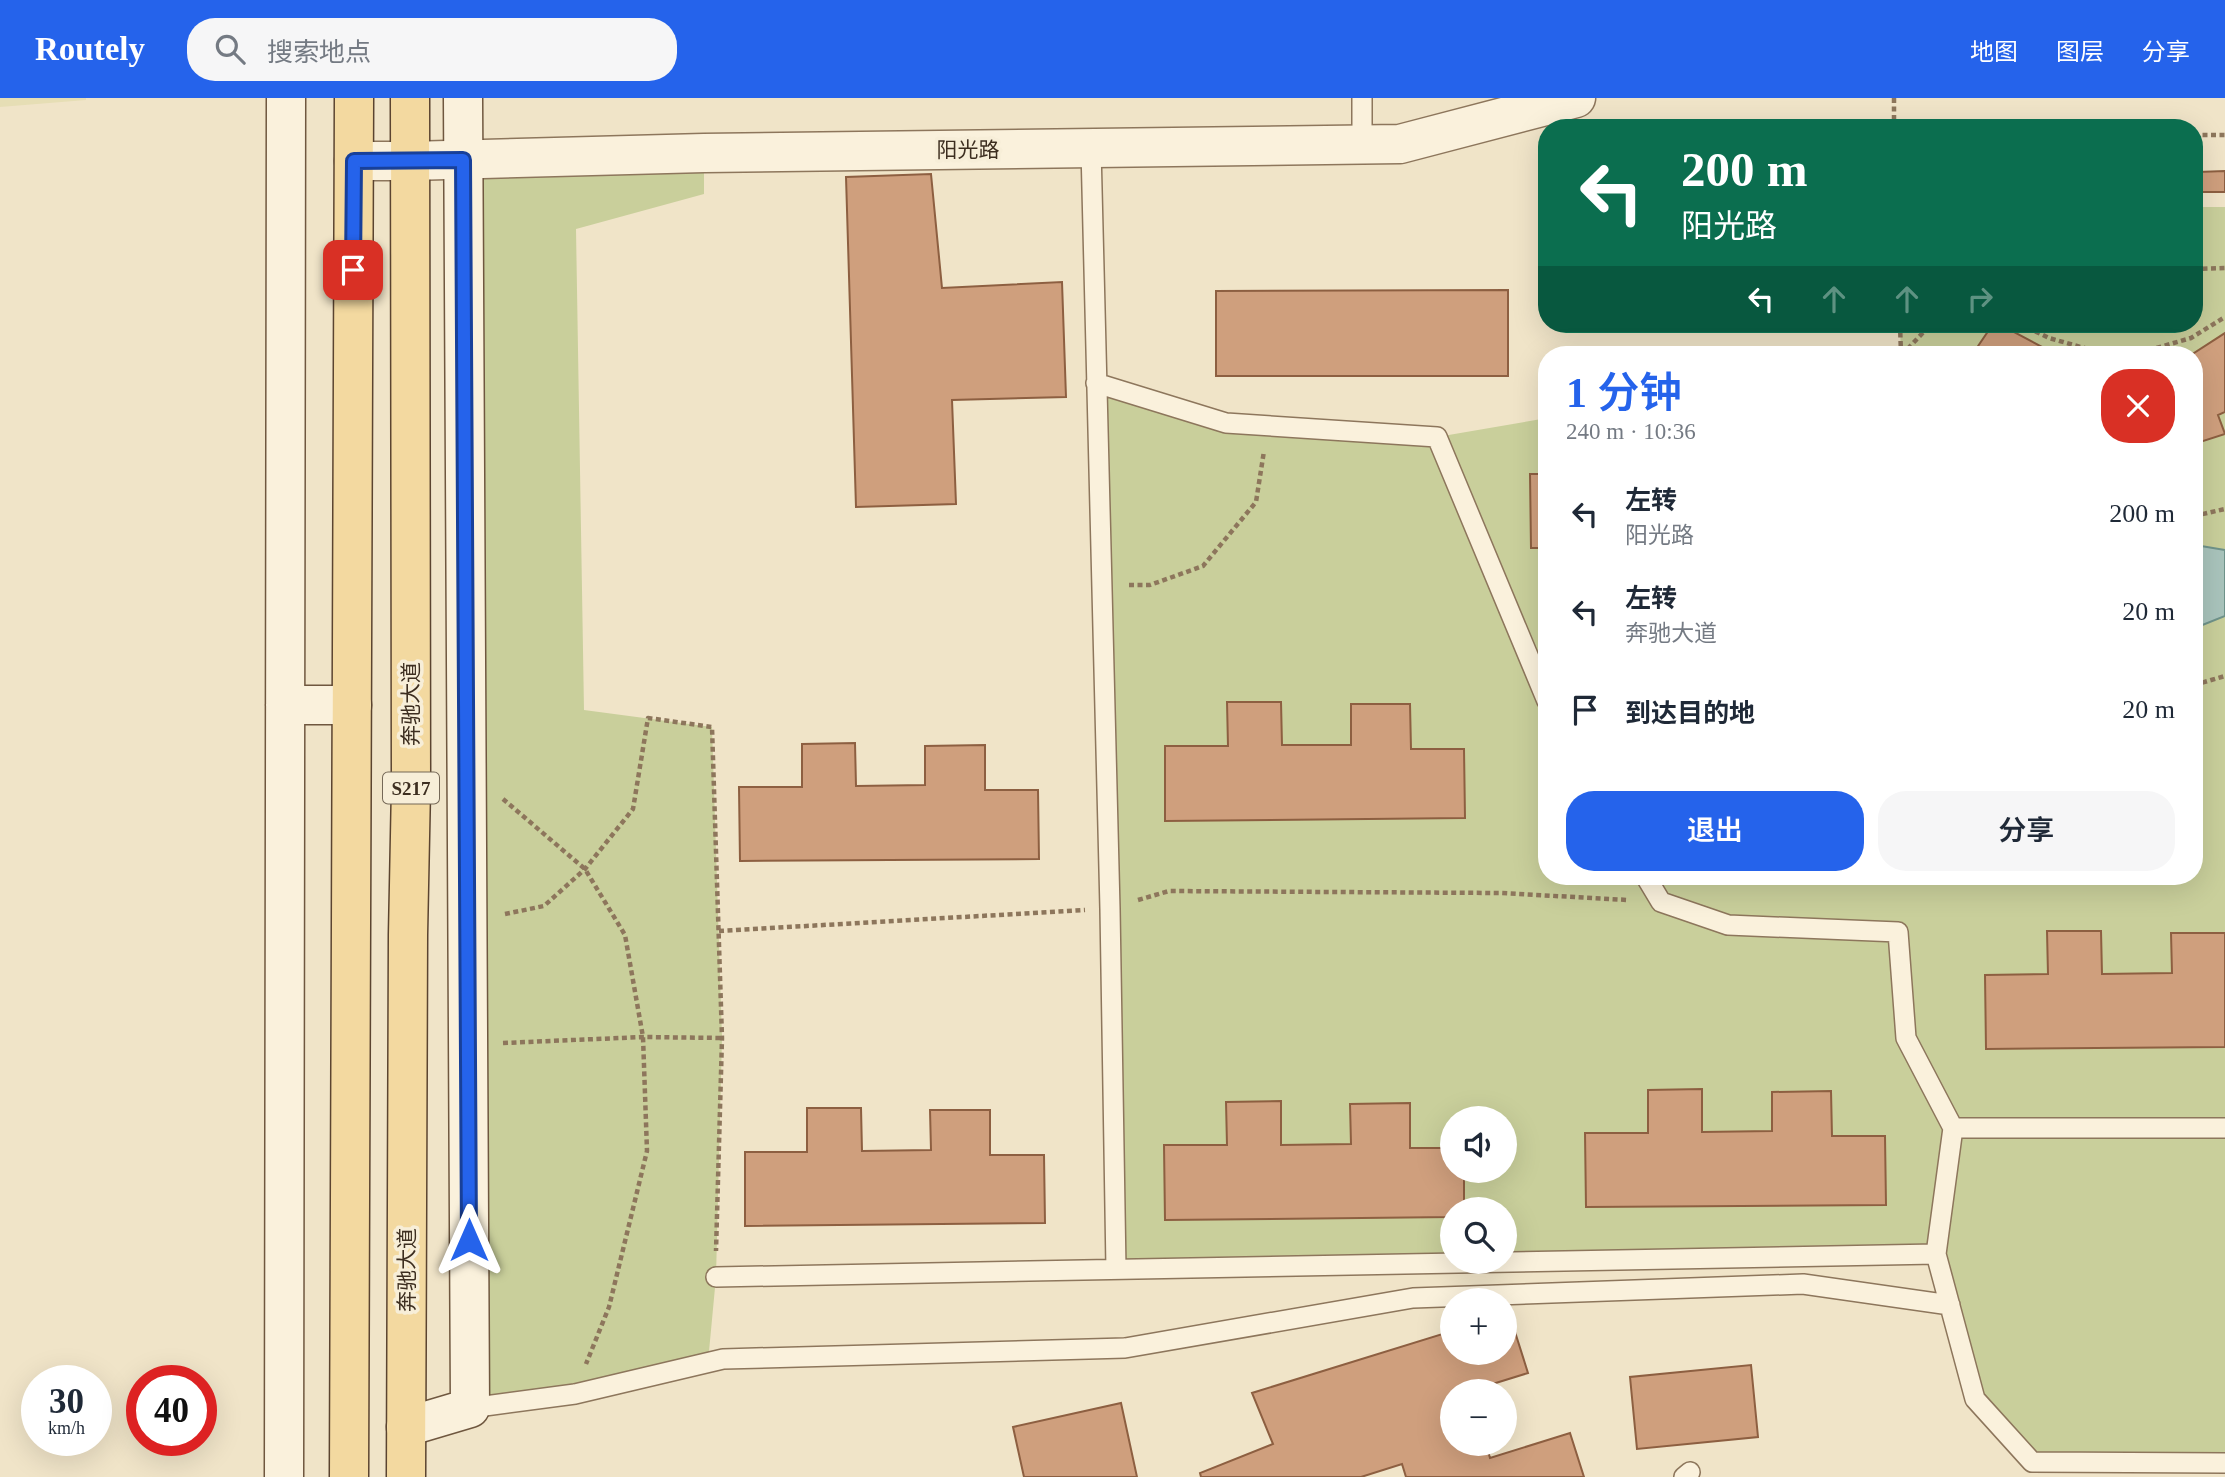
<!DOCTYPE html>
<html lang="zh">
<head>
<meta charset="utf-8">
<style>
	:root { --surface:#fff; --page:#f6f6f7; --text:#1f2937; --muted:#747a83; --accent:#2563eb }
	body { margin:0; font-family:"Times New Roman","Noto Sans SC",serif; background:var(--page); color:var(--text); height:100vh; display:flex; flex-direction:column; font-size:26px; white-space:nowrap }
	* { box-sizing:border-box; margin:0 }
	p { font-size:23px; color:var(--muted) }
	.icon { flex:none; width:38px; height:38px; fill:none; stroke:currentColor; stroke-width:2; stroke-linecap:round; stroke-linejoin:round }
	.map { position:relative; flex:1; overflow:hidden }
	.details { position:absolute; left:1538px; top:248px; width:665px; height:539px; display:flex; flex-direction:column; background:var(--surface); border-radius:28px; box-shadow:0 7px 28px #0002 }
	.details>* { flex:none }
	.top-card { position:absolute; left:1538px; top:21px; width:665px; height:214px; border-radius:28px; box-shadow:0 7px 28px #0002; background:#0b6e4f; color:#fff; overflow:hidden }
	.buttons { position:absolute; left:1440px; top:1008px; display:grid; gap:14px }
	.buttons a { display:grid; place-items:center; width:77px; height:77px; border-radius:50%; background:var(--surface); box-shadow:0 7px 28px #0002; font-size:35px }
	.speed { position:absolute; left:21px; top:1267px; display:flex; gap:14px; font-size:35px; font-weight:700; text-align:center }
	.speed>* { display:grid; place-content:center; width:91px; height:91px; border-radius:50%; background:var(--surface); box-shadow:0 7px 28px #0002; line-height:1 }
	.speed small { font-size:18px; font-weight:400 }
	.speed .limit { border:10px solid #d22; background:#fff; color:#111 }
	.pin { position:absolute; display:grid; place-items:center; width:60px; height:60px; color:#fff; margin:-30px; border-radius:14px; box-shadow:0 4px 10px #0006 }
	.me { position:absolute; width:77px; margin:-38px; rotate:0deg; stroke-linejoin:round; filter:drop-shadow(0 0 5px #0008) }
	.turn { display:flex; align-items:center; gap:24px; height:147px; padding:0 28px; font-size:32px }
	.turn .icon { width:91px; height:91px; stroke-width:2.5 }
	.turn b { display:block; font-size:49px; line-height:60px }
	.lanes { display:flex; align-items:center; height:66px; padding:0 28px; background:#0003; justify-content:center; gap:35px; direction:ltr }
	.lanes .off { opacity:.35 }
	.round { display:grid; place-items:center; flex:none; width:74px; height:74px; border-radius:28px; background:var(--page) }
	.head { display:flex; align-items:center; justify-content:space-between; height:119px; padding:0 28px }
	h1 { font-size:42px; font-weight:600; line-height:52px; color:var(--accent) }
	.button { display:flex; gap:14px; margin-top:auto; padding:14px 28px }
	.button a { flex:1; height:80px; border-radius:28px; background:var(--accent); color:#fff; font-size:28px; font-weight:600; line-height:80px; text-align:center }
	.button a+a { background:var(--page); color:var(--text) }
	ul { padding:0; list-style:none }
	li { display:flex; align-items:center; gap:21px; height:98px; padding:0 28px }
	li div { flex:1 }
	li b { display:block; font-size:26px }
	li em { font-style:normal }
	header { display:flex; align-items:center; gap:42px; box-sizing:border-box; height:98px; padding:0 35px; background:var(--accent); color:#fff }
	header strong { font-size:33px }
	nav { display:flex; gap:38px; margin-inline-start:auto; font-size:24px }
	.search { width:490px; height:63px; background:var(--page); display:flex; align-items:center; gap:18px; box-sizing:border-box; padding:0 24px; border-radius:28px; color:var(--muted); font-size:26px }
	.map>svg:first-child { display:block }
	.farmland { fill:#e6deb5 }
	.green { fill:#c9cf9b; fill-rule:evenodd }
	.water { fill:#a9c4bc; stroke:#6f938a; stroke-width:2 }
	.building { fill:#cf9f7d; stroke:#8d5f41; stroke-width:2 }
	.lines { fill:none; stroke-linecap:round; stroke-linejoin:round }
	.lane-casing { stroke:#8d765c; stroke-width:22 }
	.street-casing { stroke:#8d765c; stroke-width:41 }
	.secondary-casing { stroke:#6f573f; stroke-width:41 }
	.primary-casing { stroke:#5b4430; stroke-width:41 }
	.path { stroke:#8d765c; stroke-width:4.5; stroke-dasharray:5 3.5; stroke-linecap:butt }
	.lane { stroke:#faf1dc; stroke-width:19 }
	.street { stroke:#faf1dc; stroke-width:38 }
	.secondary { stroke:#faf1dc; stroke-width:38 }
	.primary { stroke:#f3d9a0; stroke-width:38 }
	.route-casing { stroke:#184099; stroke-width:18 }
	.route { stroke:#2563eb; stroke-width:12 }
	.labels { text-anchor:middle; stroke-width:7; stroke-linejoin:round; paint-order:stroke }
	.shield { fill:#f7eed8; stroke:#756857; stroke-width:2 }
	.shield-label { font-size:19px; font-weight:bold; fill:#3d2e20 }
	.street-label { font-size:21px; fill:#3d2e20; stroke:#f7eed8 }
</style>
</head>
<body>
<header>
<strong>Routely</strong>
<div class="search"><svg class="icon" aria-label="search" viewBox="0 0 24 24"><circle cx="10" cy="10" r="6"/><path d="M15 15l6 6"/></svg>搜索地点</div>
<nav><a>地图</a><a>图层</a><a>分享</a></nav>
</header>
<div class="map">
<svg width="2225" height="1379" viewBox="0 0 2225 1379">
	<rect width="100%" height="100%" fill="#f0e4c8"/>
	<!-- farmland -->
	<path class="farmland" d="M0 0H86V2L0 9Z"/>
	<!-- green -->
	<path class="green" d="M704 55V96L576 131 584 612 712 629 722 940 716 1179 708 1264 470 1310 463 62Z
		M2195 109H2225V1364H2032L1975 1301 1936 1156 1116 1171 1096 285 1226 325 1437 339 1547 320V779H2194V257H1901L1900 226H2194ZM1452 1020H1505V1073H1452ZM1452 1111H1505V1164H1452Z"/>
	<!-- water -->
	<path class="water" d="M2195 447 2225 452V518L2195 530Z"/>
	<!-- building -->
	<path class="building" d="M2194 45H2198V74L2225 73V94H2194Z
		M931 76 942 190 1062 184 1066 299 952 302 956 406 856 409 846 79Z
		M1508 192V278H1216V193Z
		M1993 226H1999L2057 257H1972Z
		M2225 235V314L2218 317 2225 336 2194 346V257H2191Z
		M1530 376H1547V450H1531Z
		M1227 604H1281L1282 647H1351V606H1410L1411 651H1464L1465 720 1165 723V648H1228Z
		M855 645 856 688 925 687V648L985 647V692H1038L1039 761 740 763 739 689H802V646Z
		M2047 833H2101L2102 876 2172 875 2171 835H2225V949L1986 951 1985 877 2048 876Z
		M1702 991V1034L1772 1033V994L1831 993 1832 1038H1885L1886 1107 1586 1109 1585 1035H1648V992Z
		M1281 1003V1047L1351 1046 1350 1006 1410 1005V1050H1452V1073H1464V1111H1452V1119L1165 1122 1164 1047H1227L1226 1004Z
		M807 1010H861L862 1053 931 1052 930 1012H990V1057H1044L1045 1125 745 1128V1054H807Z
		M1509 1215 1528 1275 1470 1293H1452V1346H1486L1490 1360 1570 1335 1584 1379H1406L1402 1366 1361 1379H1201L1200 1375 1273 1346 1252 1295 1452 1233V1255H1505V1216Z
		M1751 1267 1758 1339 1637 1351 1630 1279Z
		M1121 1305 1137 1379H1024L1013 1329Z"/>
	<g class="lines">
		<defs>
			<path id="lane" d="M1362 0V46
				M1091 51 1110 811 1116 1171
				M1096 285 1226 325 1437 339 1547 603
				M1646 779 1661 804 1728 827 1898 834 1906 940 1953 1030 1936 1156 1975 1301 2032 1364 2225 1365
				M1953 1030H2225
				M716 1179 1936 1156
				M470 1310 575 1296 723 1261 1125 1250 1413 1200 1803 1186 1950 1207
				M1684 1379 1690 1374"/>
			<path id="street" d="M354 63H410L704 55 1400 46 1576 0"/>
			<path id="secondary" d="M285 607H352
				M406 1329 470 1310 463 0
				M284 1379 286 0"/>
			<path id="primary" d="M349 1379 354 0
				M406 1379 408 837 411 689 410 0"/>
		</defs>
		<!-- lane casing -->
		<use href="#lane" class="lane-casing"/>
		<!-- street casing -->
		<use href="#street" class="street-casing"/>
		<!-- secondary casing -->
		<use href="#secondary" class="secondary-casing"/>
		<!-- primary casing -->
		<use href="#primary" class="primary-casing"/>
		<!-- path -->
		<path class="path" d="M1894 0V30
			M2194 37H2225
			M2194 171 2225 170
			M1900 226 1901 256
			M2020 226 2049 240 2109 257
			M1902 257 1931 226
			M2132 257 2191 240 2225 219
			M2194 418 2225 411
			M1129 487H1150L1203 468 1256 404 1264 353
			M2194 587 2225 578
			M503 701 585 771 625 837 643 939 647 1053 609 1209 586 1266
			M1138 802 1169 793 1501 795 1628 802
			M505 816 544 808 585 771 633 711 648 620 712 629 722 940 716 1153
			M719 833 1085 812
			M503 945 643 939 722 940"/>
		<!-- lane -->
		<use href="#lane" class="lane"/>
		<!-- street -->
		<use href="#street" class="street"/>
		<!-- secondary -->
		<use href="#secondary" class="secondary"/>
		<!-- primary -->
		<use href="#primary" class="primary"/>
	</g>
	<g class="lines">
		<defs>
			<path id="route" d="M353 172 354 63 463 62 469 1142"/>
		</defs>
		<!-- route casing -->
		<use href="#route" class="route-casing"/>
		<!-- route -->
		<use href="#route" class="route"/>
	</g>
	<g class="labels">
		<!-- shield labels -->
		<rect class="shield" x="383" y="674.5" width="56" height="31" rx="5"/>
		<g class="shield-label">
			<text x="411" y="697">S217</text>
		</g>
		<!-- street labels -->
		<g class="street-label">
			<text x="968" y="59">阳光路</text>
			<text transform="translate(411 606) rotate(-90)" y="7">奔驰大道</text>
			<text transform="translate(407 1172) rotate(-90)" y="7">奔驰大道</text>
		</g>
	</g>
</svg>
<div class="buttons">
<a><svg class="icon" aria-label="sound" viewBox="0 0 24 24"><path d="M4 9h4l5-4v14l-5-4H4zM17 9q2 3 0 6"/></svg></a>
<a><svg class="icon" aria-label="search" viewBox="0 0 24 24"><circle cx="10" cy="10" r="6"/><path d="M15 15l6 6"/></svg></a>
<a>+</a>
<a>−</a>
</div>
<div class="speed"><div>30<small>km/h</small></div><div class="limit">40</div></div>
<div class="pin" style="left:353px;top:172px;background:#d93025"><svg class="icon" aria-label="arrive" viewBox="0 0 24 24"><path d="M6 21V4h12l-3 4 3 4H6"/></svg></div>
<svg class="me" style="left:469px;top:1142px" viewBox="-20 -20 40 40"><path d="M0-17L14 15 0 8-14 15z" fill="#2563eb" stroke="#fff" stroke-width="4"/></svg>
<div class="top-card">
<div class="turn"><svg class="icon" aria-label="left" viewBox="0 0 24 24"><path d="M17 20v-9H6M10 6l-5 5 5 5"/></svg><div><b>200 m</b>阳光路</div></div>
<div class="lanes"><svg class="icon" aria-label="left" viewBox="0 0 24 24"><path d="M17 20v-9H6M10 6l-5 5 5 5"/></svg><svg class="icon off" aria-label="ahead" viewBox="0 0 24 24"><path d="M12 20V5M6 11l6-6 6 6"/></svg><svg class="icon off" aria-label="ahead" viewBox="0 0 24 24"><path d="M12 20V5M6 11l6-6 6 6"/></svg><svg class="icon off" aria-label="right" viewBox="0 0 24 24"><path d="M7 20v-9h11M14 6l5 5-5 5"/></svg></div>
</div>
<section class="details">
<div class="head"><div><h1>1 分钟</h1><p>240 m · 10:36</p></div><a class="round" style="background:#d93025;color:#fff"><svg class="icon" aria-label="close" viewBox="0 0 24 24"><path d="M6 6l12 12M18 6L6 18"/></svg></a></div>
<ul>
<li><svg class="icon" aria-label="left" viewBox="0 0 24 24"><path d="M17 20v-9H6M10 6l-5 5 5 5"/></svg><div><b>左转</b><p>阳光路</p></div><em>200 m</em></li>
<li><svg class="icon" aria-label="left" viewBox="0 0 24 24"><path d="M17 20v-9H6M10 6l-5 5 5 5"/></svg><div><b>左转</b><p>奔驰大道</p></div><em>20 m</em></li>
<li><svg class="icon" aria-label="arrive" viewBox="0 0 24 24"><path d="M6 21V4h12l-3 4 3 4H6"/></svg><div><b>到达目的地</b></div><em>20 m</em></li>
</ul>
<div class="button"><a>退出</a><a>分享</a></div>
</section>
</div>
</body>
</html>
